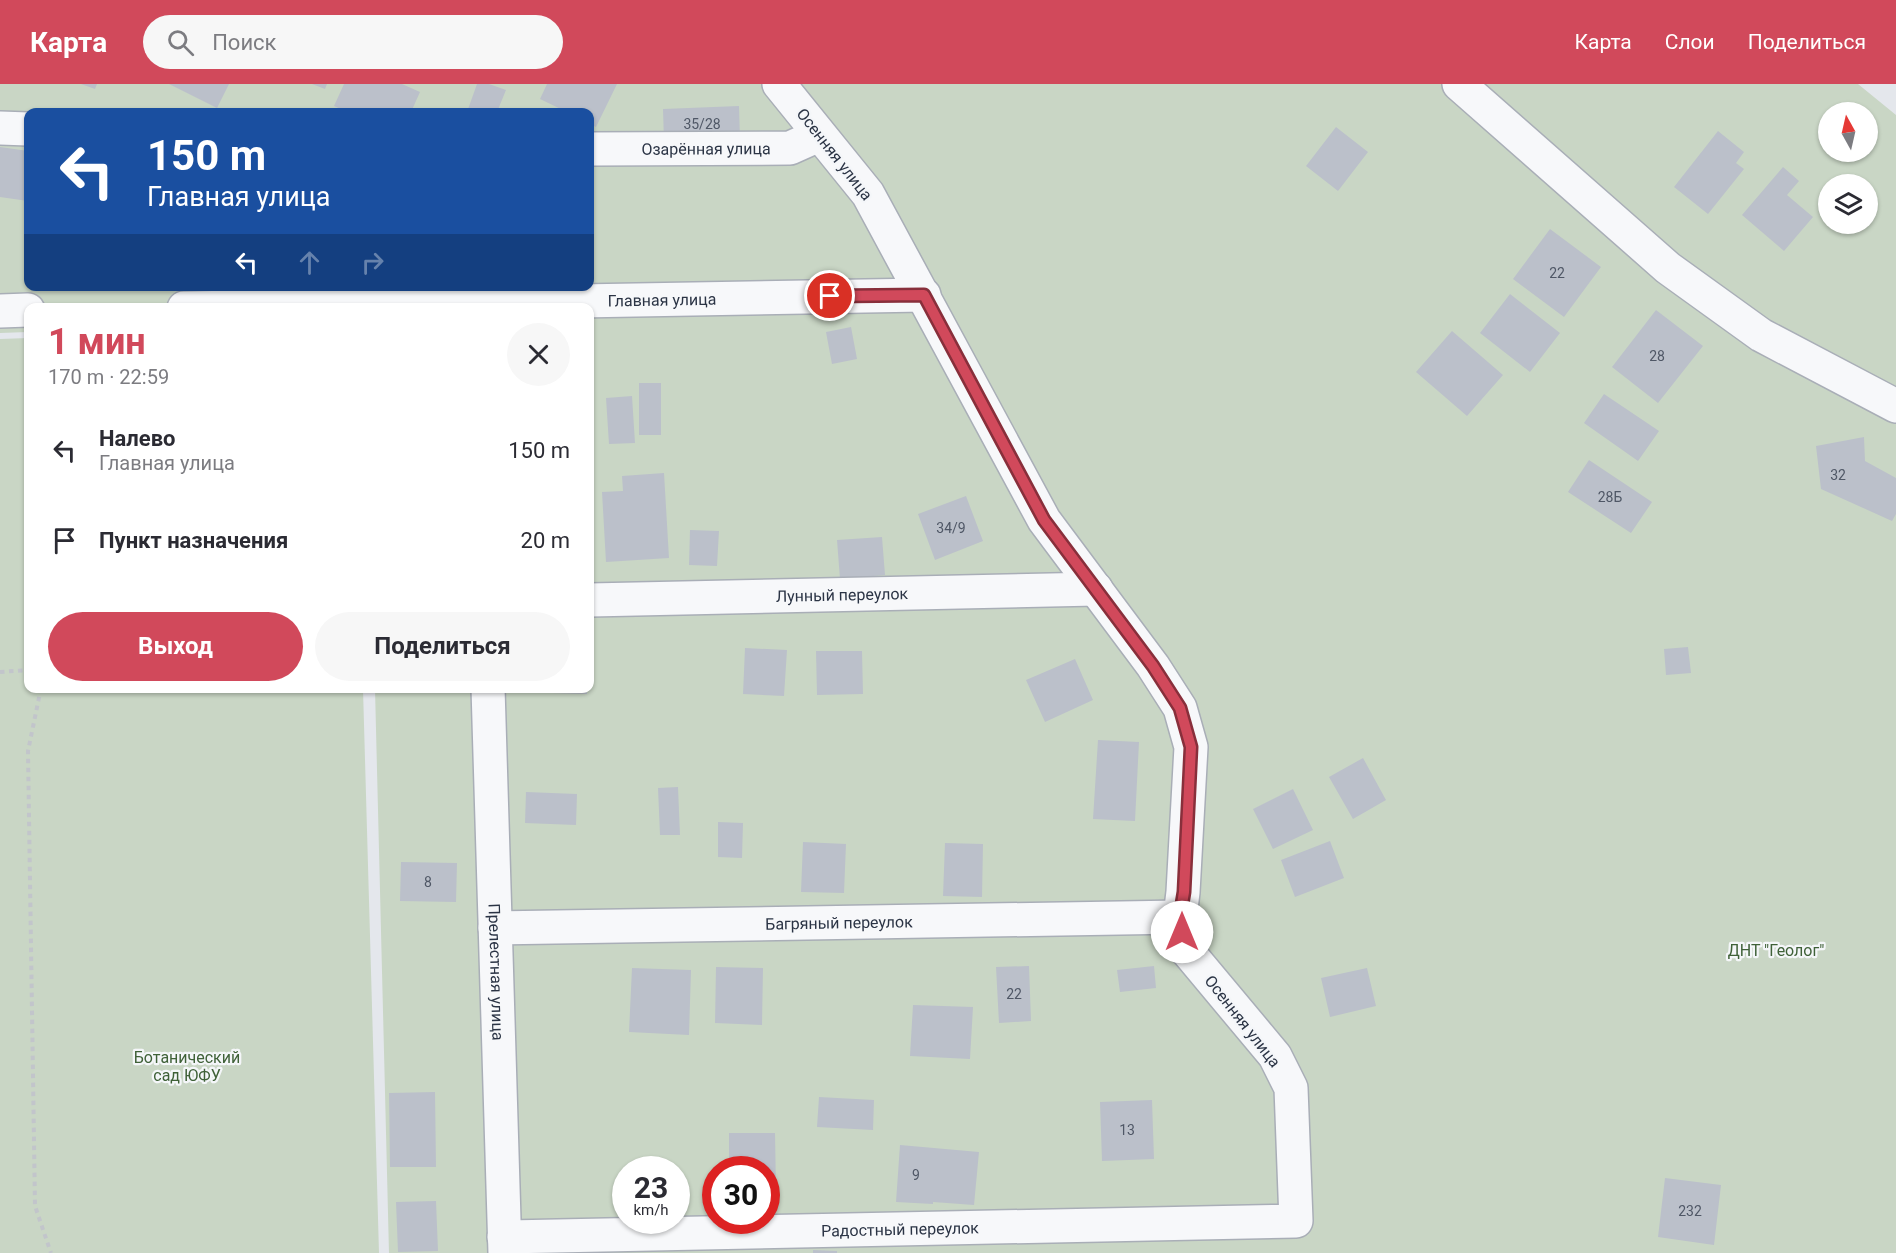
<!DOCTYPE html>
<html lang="ru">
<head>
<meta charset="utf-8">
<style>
	:root { --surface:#fff; --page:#f7f7f7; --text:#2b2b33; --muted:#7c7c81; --accent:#d1495b }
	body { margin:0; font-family:Roboto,sans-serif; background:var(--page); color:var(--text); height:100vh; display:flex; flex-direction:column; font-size:22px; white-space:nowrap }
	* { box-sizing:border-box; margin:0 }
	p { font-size:20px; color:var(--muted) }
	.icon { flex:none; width:33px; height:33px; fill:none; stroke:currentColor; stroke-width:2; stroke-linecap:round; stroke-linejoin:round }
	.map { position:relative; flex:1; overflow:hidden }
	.panel { position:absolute; left:24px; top:219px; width:570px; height:390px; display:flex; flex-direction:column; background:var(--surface); border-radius:12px; box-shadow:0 2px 4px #0004 }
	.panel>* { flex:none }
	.banner { position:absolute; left:24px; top:24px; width:570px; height:183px; border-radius:12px; box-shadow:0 2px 4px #0004; background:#1a4fa0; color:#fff; overflow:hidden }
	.needle { width:39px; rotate:352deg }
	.tools { position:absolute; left:1818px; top:18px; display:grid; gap:12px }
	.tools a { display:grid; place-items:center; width:60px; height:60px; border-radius:50%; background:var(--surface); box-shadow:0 2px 4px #0004; font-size:30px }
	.speed { position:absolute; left:612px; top:1072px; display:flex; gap:12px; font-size:30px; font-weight:700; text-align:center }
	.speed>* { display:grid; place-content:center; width:78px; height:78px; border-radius:50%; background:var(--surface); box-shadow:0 2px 4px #0004; line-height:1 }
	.speed small { font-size:15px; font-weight:400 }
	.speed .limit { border:9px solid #d22; background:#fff; color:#111 }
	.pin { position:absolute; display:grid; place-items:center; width:51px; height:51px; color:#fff; margin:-26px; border:3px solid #fff; border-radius:50%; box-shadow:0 2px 6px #0007 }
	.me { position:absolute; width:66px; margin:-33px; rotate:0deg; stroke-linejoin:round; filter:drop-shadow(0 0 4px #0008) }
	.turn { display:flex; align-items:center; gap:21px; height:126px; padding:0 24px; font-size:27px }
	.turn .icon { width:78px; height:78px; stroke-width:2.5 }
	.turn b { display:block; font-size:42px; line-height:51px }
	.lanes { display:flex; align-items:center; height:57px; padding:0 24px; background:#0003; justify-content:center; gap:30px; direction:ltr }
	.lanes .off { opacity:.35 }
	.round { display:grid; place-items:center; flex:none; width:63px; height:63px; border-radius:32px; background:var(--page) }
	.overview { display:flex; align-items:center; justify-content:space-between; height:102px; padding:0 24px }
	h1 { font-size:36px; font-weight:700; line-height:45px; color:var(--accent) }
	.action { display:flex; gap:12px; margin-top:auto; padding:12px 24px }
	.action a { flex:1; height:69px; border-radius:36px; background:var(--accent); color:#fff; font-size:24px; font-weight:700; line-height:69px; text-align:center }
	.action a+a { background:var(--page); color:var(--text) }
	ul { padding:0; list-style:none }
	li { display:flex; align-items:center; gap:18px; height:90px; padding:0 24px }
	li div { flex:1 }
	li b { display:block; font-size:22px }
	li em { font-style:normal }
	header { display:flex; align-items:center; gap:36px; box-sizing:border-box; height:84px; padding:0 30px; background:var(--accent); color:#fff }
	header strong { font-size:28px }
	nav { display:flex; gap:33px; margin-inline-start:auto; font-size:21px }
	.search { width:420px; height:54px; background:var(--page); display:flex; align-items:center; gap:15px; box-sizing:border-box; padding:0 21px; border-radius:33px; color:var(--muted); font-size:22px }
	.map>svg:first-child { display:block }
	.green { fill:#c9d6c5; fill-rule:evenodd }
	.building { fill:#bbc0ca }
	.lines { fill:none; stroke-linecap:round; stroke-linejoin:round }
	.minor-casing { stroke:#a9aeb7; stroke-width:36 }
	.path { stroke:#c2c5cb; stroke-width:4; stroke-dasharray:4.5 4.5; stroke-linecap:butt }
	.minor { stroke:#f7f8fa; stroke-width:33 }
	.route-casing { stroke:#882f3b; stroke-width:15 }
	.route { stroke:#d1495b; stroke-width:10 }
	.labels { text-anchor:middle; stroke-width:4.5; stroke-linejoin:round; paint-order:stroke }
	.number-label { font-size:14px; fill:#4f5766 }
	.street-label { font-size:16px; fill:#2b3445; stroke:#f4f6f9 }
	.park-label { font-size:16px; fill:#3f6138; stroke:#f4f6f9 }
</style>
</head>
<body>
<header>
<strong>Карта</strong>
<div class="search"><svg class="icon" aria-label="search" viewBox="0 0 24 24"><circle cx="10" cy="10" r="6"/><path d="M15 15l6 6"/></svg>Поиск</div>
<nav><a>Карта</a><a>Слои</a><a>Поделиться</a></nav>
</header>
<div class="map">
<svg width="1896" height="1169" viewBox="0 0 1896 1169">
	<rect width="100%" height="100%" fill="#e4e7ec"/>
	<!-- green -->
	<path class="green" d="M0 0H1858L1896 31V1169H389L375 605 590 604V224H28V248L0 249ZM28 28H590V202H28ZM1828 28H1868V68H1828ZM1828 100H1868V140H1828ZM626 1086H676V1137H626ZM716 1086H766V1137H716Z
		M28 254V604L363 605 379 1169H0V255Z"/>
	<!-- building -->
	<path class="building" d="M81 0H97L95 5Z
		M169 0H229L217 24Z
		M312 0H327L325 5Z
		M344 0H402L420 8 411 28H348L334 22Z
		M477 0H489L506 6 497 28H467Z
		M547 0H617L596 43 590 40V28H567L540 15Z
		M739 22 740 56 664 58 663 25Z
		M1336 43 1368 68 1338 107 1306 82Z
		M1718 47 1744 68 1736 79 1744 85 1708 130 1674 103Z
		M0 63 28 67V117L0 113Z
		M1783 83 1799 97 1787 111 1813 133 1784 167 1742 131Z
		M1550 145 1601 183 1564 233 1513 195Z
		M1510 210 1560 249 1530 288 1480 249Z
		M1656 226 1703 262 1658 319 1612 283Z
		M851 243 857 275 832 280 826 248Z
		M1452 247 1503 291 1467 332 1416 288Z
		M639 299H661V351H639Z
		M1604 310 1659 347 1638 377 1584 339Z
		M632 312 635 359 609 360 606 314Z
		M1864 353 1865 377 1896 394V430L1892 437 1821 405 1816 362Z
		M1589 376 1652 418 1631 449 1568 408Z
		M664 389 669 474 606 478 602 408 623 407 622 392Z
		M966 412 983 457 935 476 918 430Z
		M690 446 719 447 717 482 689 481Z
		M882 453 885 491 840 495 837 456Z
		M1688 563 1691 589 1666 591 1664 565Z
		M745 564 787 566 784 612 743 610Z
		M816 567H862L863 610 817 611Z
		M1075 575 1093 616 1045 638 1026 596Z
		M517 604H587V610L517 608Z
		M1098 656 1139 658 1135 737 1093 735Z
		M1363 674 1386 716 1353 735 1329 693Z
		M678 703 680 751H660L658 704Z
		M1293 705 1313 746 1273 765 1253 725Z
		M526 708 577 710 576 741 525 739Z
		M718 738 743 739 742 774 718 773Z
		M1330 757 1344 794 1295 813 1281 776Z
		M803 758 846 760 844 809 801 808Z
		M945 759 983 760 982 813 943 812Z
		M401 778 457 779 456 818 400 817Z
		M1029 882 1031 937 999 939 996 883Z
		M1154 882 1156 904 1120 908 1117 886Z
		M716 883 763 884 762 941 715 939Z
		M632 884 691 886 689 951 629 948Z
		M1367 884 1376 922 1330 933 1321 894Z
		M913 921 973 923 970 975 910 972Z
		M435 1008 436 1083H390L389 1009Z
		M819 1013 874 1016 873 1046 817 1043Z
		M1152 1016 1154 1075 1102 1077 1100 1018Z
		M729 1049H775L776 1106H766V1086H729Z
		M900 1061 979 1068 974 1121 933 1118V1120L896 1118Z
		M667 1082V1086H638L637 1084Z
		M1665 1094 1721 1101 1714 1161 1658 1153Z
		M436 1117 438 1167 398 1168 396 1118Z
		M813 1166 837 1167V1169H813Z"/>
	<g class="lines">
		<defs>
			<g id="minor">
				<path d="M1459 0 1668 184 1761 251 1896 322"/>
				<path d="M0 44 28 45"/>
				<path id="s1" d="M590 65 790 64 819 51"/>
				<path id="s2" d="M184 224 924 211"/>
				<path d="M0 227 28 226"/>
				<path id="s3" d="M590 516 1096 505"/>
				<path id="s4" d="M488 604 505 1169"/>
				<path id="s5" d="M495 844 1180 833"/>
				<path id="s6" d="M504 1153 1296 1137 1291 1004 1275 972 1184 863 1180 833 1183 808 1191 663 1180 624 1153 582 1044 436 868 110 779 0"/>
			</g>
		</defs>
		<!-- minor casing -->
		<use href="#minor" class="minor-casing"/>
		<!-- path -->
		<path class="path" d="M0 588 28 586
			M41 604 28 667 35 1122 51 1169"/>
		<!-- minor -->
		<use href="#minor" class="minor"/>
	</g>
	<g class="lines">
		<defs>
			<path id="route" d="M830 212 924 211 1044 436 1153 582 1180 624 1191 663 1184 808 1180 832 1182 848"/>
		</defs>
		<!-- route casing -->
		<use href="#route" class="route-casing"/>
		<!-- route -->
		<use href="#route" class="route"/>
	</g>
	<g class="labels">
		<!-- number labels -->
		<g class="number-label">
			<text x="702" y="45">35/28</text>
			<text x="1557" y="194">22</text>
			<text x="1657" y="277">28</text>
			<text x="1838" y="396">32</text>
			<text x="1610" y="418">28Б</text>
			<text x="951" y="449">34/9</text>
			<text x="428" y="803">8</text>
			<text x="1014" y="915">22</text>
			<text x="1127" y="1051">13</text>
			<text x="916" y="1096">9</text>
			<text x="1690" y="1132">232</text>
		</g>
		<!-- street labels -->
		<g class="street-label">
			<text dy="6" stroke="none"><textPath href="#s1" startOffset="116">Озарённая улица</textPath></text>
			<text transform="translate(835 70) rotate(52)" y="6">Осенняя улица</text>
			<text dy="6" stroke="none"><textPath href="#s2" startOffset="478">Главная улица</textPath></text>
			<text dy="6" stroke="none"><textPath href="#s3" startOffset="252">Лунный переулок</textPath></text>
			<text dy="6" stroke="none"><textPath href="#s5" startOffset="344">Багряный переулок</textPath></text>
			<text dy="6" stroke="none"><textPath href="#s4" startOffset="284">Прелестная улица</textPath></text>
			<text transform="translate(1243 937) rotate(52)" y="6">Осенняя улица</text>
			<text dy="6" stroke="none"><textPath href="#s6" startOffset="396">Радостный переулок</textPath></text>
		</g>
		<!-- park labels -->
		<g class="park-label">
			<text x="1776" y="872">ДНТ "Геолог"</text>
			<text x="187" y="979">Ботанический<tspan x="187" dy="18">сад ЮФУ</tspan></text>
		</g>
	</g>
</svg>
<div class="tools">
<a><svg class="needle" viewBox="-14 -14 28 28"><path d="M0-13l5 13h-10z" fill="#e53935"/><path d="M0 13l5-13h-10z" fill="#7c7c81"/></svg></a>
<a><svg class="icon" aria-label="layers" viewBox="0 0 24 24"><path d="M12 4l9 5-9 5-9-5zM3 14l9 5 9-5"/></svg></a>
</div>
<div class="speed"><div>23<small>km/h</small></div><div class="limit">30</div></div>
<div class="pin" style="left:830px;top:212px;background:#d93025"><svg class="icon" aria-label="arrive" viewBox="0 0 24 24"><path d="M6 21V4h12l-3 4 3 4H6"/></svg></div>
<svg class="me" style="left:1182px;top:848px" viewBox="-20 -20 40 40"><circle r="19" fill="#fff"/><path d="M0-13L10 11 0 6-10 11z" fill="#d1495b"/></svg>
<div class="banner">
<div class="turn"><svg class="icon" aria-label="left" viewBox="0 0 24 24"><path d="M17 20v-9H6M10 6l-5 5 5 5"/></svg><div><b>150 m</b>Главная улица</div></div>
<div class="lanes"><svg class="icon" aria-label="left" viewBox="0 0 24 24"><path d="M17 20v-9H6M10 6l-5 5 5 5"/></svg><svg class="icon off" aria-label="ahead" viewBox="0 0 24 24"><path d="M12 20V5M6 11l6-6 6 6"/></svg><svg class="icon off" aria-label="right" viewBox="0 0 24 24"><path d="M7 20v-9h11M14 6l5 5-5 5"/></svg></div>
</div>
<section class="panel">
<div class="overview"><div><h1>1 мин</h1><p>170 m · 22:59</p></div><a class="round"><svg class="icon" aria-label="close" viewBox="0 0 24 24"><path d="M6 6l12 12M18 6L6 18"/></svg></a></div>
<ul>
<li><svg class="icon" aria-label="left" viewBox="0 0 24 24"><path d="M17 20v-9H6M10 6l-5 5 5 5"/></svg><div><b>Налево</b><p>Главная улица</p></div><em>150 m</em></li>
<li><svg class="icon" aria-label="arrive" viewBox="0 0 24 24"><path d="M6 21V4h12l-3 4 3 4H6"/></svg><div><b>Пункт назначения</b></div><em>20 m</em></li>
</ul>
<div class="action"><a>Выход</a><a>Поделиться</a></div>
</section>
</div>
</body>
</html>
